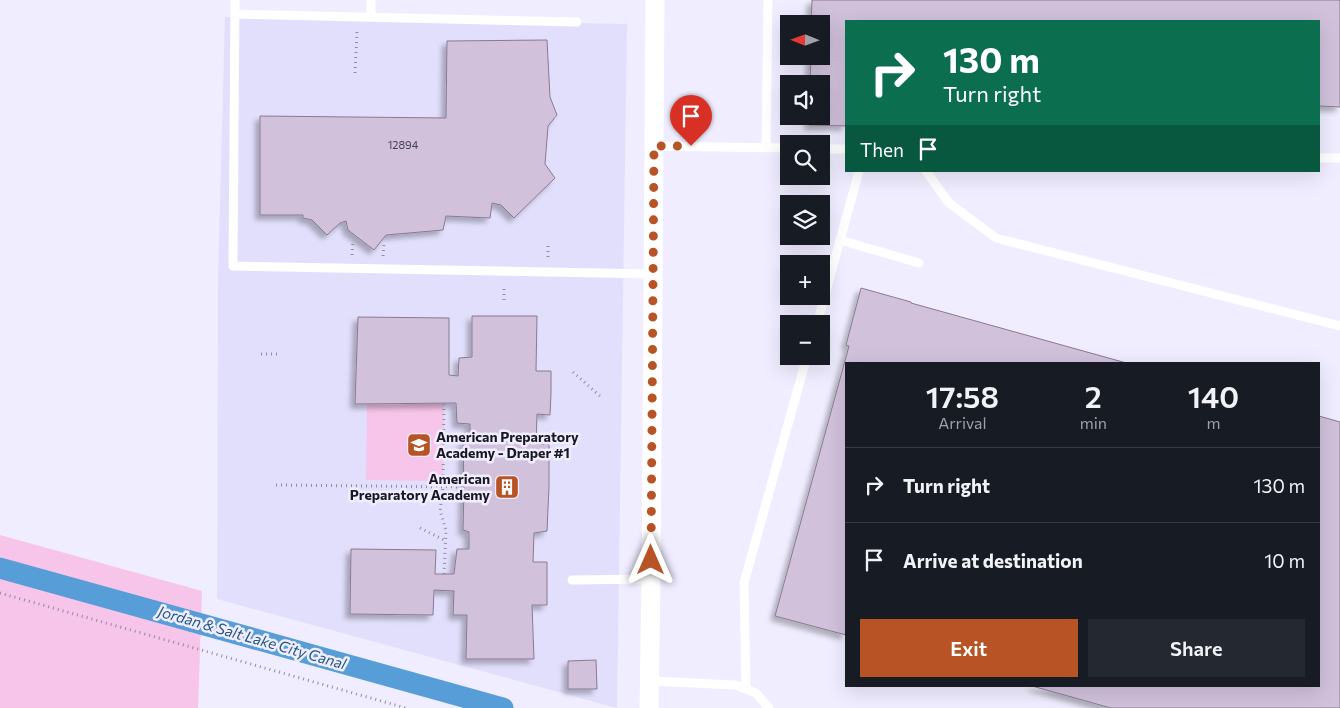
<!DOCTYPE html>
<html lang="en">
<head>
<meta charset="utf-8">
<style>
	:root { --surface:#171b24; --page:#242831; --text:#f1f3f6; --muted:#9ea1a6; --line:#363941; --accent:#b85325 }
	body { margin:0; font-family:Commissioner,sans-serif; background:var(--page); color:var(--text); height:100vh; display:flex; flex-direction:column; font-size:19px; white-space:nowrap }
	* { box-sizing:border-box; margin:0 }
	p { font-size:16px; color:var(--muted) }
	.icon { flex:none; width:28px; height:28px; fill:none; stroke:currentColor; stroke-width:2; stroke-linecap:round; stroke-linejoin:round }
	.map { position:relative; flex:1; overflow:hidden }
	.details { position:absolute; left:845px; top:362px; width:475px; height:325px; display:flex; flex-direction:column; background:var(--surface); border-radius:0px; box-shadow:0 5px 20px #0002 }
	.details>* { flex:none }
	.banner { position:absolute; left:845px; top:20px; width:475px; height:152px; border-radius:0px; box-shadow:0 5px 20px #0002; background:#0b6e4f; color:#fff; overflow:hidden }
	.needle { width:32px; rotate:271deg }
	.controls { position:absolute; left:780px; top:15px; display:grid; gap:10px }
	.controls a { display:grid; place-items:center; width:50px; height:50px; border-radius:0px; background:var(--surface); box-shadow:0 5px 20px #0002; font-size:25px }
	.pin { position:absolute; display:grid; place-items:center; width:42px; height:42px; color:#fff; margin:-51px -21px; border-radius:50% 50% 50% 0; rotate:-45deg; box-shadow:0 0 5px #0007 }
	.pin .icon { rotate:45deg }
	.me { position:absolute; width:55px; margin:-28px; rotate:0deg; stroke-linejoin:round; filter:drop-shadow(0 0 4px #0008) }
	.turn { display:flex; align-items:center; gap:18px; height:105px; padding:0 15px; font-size:22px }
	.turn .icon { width:65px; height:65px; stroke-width:2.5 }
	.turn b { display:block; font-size:35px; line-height:42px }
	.then { display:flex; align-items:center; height:48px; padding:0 15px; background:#0003; gap:10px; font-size:19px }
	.eta { display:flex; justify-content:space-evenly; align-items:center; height:85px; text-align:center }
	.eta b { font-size:30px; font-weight:600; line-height:35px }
	.action { display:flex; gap:10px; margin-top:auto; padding:10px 15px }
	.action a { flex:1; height:58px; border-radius:0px; background:var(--accent); color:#fff; font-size:20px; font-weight:600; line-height:58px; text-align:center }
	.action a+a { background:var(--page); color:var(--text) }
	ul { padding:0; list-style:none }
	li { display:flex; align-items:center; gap:15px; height:75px; padding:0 15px; border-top:1px solid var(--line) }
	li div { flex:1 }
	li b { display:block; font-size:19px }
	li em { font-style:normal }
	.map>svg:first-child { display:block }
	.built { fill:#e2dffd }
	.green { fill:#f7c4ea }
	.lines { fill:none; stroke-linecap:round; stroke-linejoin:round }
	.canal { stroke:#579ed8; stroke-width:21 }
	.building { fill:#d1c1db; stroke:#897a92; filter:url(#shadow) }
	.path { stroke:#8f8e9c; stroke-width:3; stroke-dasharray:1 4; stroke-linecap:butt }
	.lane { stroke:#fff; stroke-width:9 }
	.street { stroke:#fff; stroke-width:19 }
	.route { stroke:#b85325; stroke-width:9; stroke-dasharray:0 16.2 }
	.labels { text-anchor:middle; stroke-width:5; stroke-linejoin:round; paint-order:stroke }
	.number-label { font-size:11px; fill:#464250 }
	.poi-label { font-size:14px; font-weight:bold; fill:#181721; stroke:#efedff; text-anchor:start }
	.water-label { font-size:15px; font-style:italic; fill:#24577f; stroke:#efedff }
</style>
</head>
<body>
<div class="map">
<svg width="1340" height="708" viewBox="0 0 1340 708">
	<defs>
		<filter id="shadow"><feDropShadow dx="-4.5" dy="4.5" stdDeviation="2.5" flood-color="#0004"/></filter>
	</defs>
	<rect width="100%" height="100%" fill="#efedff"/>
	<!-- built -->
	<path class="built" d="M225 17 627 24 617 708 217 599 218 279Z"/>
	<!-- green -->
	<path class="green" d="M367 403 444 404 443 481 366 480Z
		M0 535 202 591 198 708H0Z"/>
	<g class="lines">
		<!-- canal -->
		<path class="canal" d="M0 568 503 708"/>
	</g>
	<!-- building -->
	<path class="building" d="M812 0H1340V107L1319 106V21H846V126L809 125 810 116H821V84H810L811 56H821V24H811Z
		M547 40 550 97 557 115 548 126 545 164 555 178 514 218 501 205 492 203 490 218 446 216 443 230 386 235 374 250 348 230 346 221 340 223 327 235 312 220 303 218V215H260V116L446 118 447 41Z
		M861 288 911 302V303L1130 364H846V635L775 616 849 346 846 345Z
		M472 316H537L536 371H551V393L550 415 537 414 536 444H549V487L547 531 534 533 533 562H547V605H532L534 659H466L467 615H453L454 591 434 590 433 615 350 614 351 549 436 550 435 574H454L457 549H469V532L463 530 464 487 463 440 470 442V424L457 423 456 403 355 404 358 317 449 318V375L458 376 459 358 472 357Z
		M1319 416 1340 422V708H1111L1032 686H1319Z
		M596 660 597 689H568V661Z"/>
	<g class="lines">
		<!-- path -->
		<path class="path" d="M355 73 357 32
			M352 255 353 241
			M383 256 384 242
			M548 257V243
			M504 300V286
			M261 354H280
			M573 372 601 397
			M444 404 443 487 440 511 446 530 444 574
			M276 485 464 487
			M420 528 446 541
			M0 593 406 708"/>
		<!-- lane -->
		<path class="lane" d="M235 0 233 266 653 274
			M235 14 577 22
			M371 17V0
			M654 146 789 148
			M766 148 768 0
			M821 149H846
			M1319 158H1340
			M926 171 949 203 996 238 1340 326
			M840 240 919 263
			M817 324 859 171
			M572 580 651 579
			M650 681 736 685 756 693 769 708
			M746 689 744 583 807 356"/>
		<!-- street -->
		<path class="street" d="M649 708 651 579 655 0"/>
	</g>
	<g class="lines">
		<!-- route -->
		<path class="route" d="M651 560 654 146H691"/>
	</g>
	<!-- icons -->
	<defs>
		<symbol id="school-square" viewBox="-11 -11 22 22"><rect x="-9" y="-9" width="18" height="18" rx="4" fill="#b85325" stroke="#efedff"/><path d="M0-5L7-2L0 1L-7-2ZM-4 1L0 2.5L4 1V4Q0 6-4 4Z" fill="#fff"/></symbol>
		<symbol id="building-square" viewBox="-11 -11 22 22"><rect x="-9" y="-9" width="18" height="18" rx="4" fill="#b85325" stroke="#efedff"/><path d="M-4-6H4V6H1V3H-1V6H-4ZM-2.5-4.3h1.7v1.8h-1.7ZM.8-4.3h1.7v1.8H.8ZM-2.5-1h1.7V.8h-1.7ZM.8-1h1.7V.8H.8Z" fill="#fff"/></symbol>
	</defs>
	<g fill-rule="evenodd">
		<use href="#school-square" x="405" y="431" width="28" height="28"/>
		<use href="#building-square" x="493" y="473" width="28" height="28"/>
	</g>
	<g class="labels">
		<!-- number labels -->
		<g class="number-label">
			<text x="403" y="149">12894</text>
		</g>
		<!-- poi labels -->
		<g class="poi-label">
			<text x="436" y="442">American Preparatory<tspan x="436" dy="16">Academy - Draper #1</tspan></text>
			<text x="490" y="484" text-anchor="end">American<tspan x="490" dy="16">Preparatory Academy</tspan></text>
		</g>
		<!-- water labels -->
		<g class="water-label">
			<text transform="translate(252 638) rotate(16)" y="5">Jordan &amp; Salt Lake City Canal</text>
		</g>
	</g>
</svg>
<div class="controls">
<a><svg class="needle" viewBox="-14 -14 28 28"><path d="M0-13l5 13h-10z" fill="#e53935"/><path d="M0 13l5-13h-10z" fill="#9ea1a6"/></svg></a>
<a><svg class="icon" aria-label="sound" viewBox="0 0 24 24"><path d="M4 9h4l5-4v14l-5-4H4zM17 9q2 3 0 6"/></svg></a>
<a><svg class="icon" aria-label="search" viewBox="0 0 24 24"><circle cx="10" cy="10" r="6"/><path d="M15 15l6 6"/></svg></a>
<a><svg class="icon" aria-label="layers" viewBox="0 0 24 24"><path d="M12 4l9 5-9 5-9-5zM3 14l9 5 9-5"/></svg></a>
<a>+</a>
<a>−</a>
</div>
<div class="pin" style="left:691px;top:146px;background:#d93025"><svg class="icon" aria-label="arrive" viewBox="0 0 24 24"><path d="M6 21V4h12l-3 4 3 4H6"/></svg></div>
<svg class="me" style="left:651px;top:560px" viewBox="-20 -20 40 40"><path d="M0-17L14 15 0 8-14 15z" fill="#b85325" stroke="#fff" stroke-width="4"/></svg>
<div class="banner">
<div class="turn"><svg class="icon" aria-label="right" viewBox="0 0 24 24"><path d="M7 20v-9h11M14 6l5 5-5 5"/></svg><div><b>130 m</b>Turn right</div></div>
<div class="then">Then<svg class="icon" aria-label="arrive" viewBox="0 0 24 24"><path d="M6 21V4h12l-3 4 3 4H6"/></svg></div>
</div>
<section class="details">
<div class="eta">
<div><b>17:58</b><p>Arrival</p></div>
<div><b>2</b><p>min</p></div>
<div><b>140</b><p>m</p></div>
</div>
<ul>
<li><svg class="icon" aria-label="right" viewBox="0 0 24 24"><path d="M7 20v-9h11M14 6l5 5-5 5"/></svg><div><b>Turn right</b></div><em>130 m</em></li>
<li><svg class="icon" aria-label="arrive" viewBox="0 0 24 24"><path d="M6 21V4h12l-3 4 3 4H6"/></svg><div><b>Arrive at destination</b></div><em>10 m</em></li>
</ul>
<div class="action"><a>Exit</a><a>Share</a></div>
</section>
</div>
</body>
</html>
